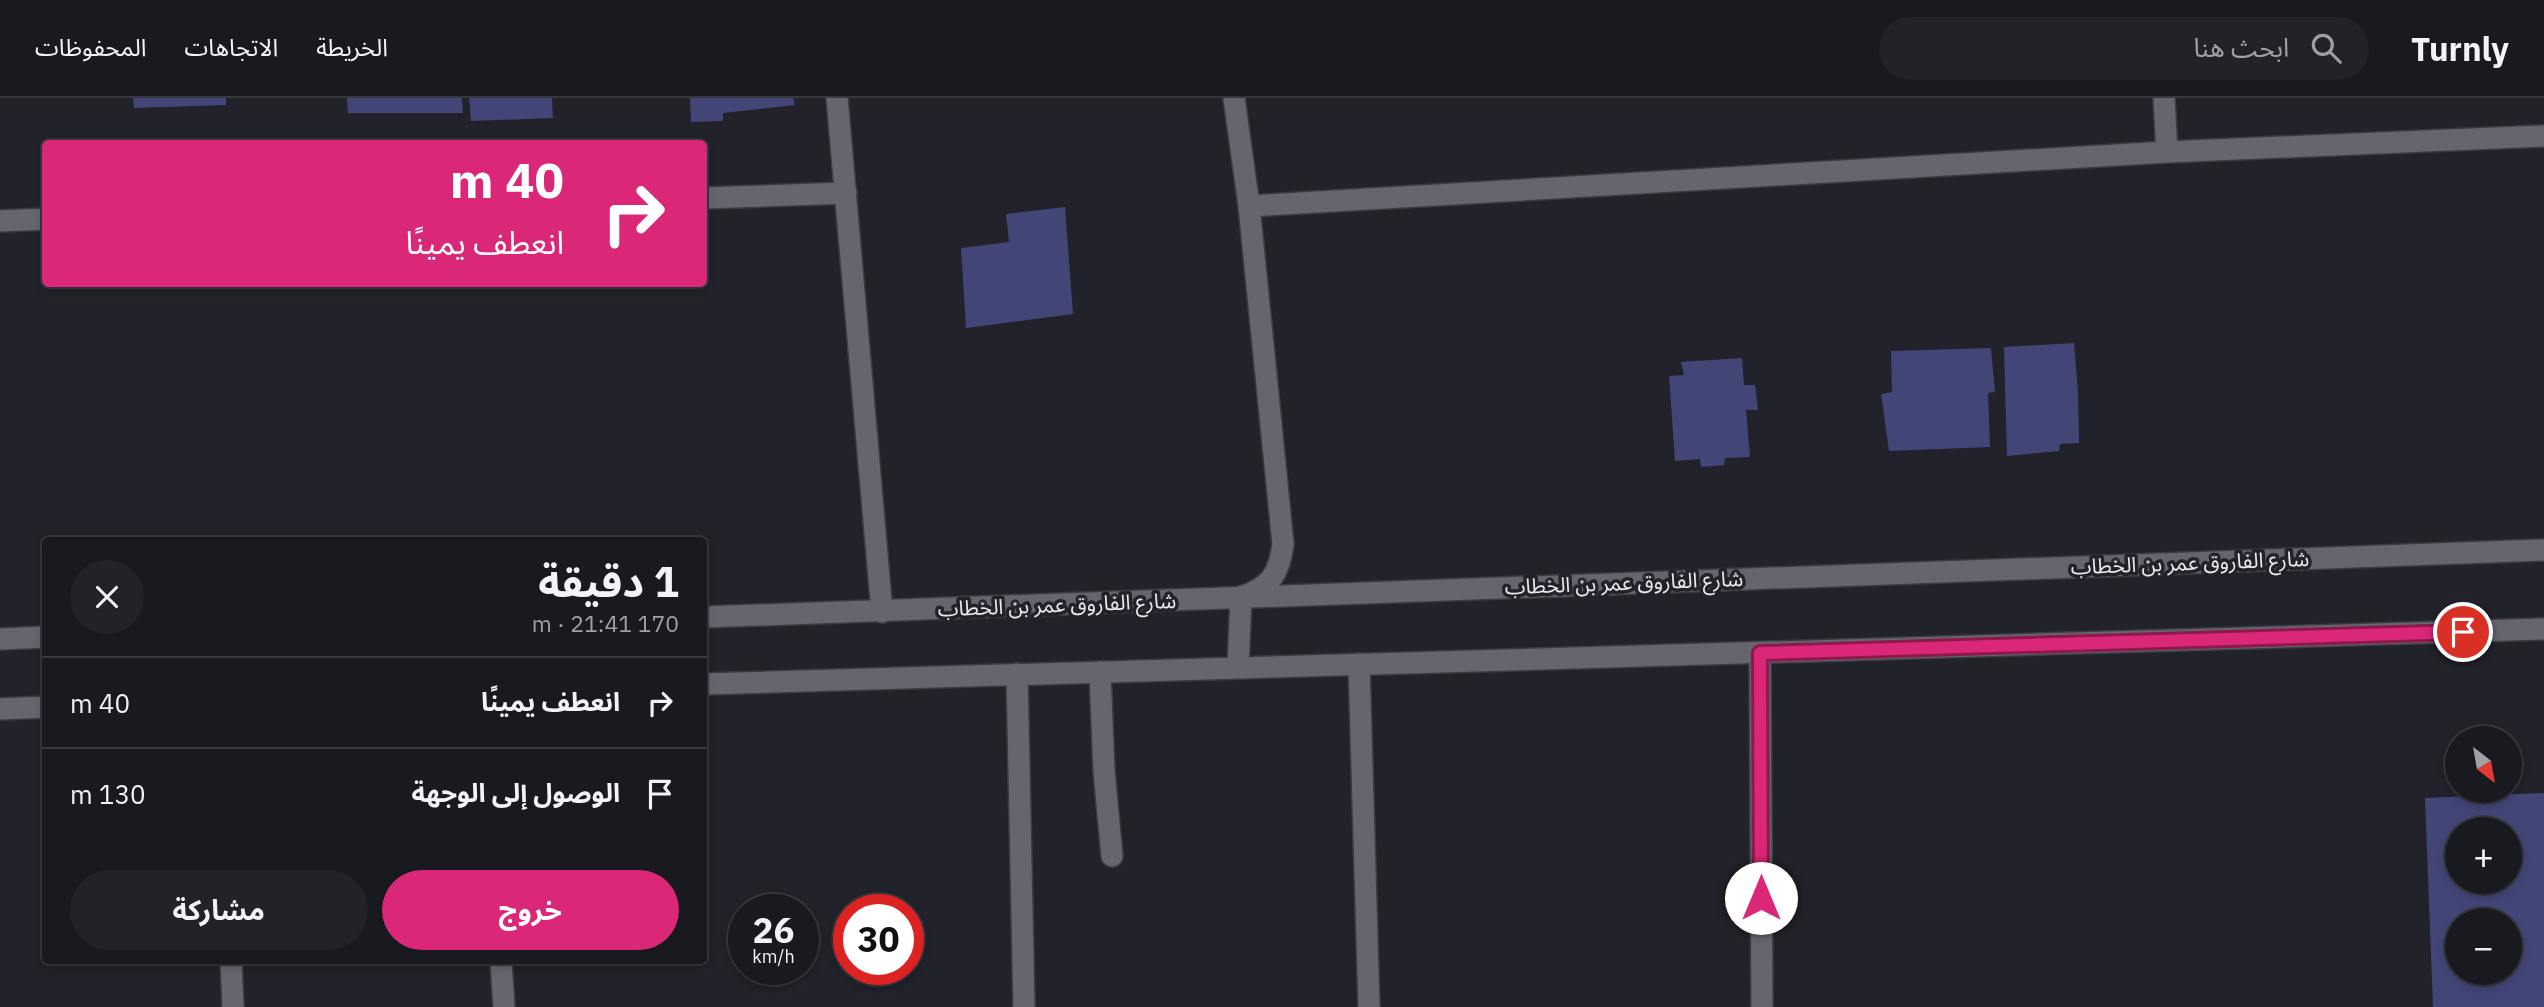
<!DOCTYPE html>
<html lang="ar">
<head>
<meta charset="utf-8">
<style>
	:root { --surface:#191a20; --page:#222329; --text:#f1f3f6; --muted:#9fa1a5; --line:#37383e; --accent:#db2777 }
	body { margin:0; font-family:"IBM Plex Sans","Noto Sans Arabic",sans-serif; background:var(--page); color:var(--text); direction:rtl; height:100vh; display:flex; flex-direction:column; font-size:26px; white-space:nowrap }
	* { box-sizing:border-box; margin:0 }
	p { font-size:23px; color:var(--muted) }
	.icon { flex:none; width:38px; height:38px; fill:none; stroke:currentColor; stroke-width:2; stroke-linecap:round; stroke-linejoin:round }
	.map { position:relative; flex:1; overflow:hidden; direction:ltr }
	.details { position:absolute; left:42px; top:439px; width:665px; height:427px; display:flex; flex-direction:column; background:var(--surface); border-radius:7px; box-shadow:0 4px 10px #0003,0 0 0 2px var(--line); direction:rtl }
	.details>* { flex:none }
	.top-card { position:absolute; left:42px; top:42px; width:665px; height:147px; border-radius:7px; box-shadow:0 4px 10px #0003,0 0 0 2px var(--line); direction:rtl; background:#db2777; color:#fff; overflow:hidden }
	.needle { width:46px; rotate:149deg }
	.controls { position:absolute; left:2445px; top:628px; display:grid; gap:14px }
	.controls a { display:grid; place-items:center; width:77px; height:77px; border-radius:50%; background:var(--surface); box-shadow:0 4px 10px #0003,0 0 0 2px var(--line); font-size:35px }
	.speed { position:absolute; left:728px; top:796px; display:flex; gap:14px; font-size:35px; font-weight:700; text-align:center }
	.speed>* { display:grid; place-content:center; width:91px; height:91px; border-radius:50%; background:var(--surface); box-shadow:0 4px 10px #0003,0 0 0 2px var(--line); line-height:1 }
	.speed small { font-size:18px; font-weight:400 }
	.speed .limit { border:10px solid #d22; background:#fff; color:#111 }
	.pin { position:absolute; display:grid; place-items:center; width:60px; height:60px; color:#fff; margin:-30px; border:4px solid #fff; border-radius:50%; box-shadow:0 2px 7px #0007 }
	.me { position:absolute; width:77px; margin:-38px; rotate:0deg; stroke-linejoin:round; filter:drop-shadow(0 0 5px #0008) }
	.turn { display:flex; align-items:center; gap:24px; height:147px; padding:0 28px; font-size:32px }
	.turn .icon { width:91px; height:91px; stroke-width:2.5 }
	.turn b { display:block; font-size:49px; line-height:60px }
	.round { display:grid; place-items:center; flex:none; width:74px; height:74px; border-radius:37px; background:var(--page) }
	.overview { display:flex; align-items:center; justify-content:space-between; height:119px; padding:0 28px }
	h1 { font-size:42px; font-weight:700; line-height:52px }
	.primary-button { display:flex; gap:14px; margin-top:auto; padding:14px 28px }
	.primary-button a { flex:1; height:80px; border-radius:42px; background:var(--accent); color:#fff; font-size:28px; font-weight:700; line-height:80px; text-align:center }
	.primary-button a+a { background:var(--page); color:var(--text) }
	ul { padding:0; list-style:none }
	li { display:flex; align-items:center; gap:21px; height:91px; padding:0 28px; border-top:2px solid var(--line) }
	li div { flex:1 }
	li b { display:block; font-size:26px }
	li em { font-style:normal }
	header { display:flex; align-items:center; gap:42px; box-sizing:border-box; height:98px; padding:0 35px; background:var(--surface); border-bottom:2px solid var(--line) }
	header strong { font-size:33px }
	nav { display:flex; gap:38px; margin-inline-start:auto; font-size:24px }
	.search { width:490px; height:63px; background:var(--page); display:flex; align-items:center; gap:18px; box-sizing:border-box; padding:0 24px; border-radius:38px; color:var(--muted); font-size:26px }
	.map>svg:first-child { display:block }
	.building { fill:#424677; fill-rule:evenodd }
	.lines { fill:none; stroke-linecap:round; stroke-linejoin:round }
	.minor-casing { stroke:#3c3d42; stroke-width:24 }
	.secondary-casing { stroke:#3c3d42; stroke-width:24 }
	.minor { stroke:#64656e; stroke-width:21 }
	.secondary { stroke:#64656e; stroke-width:21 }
	.route-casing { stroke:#8e194d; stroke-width:18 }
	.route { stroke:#db2777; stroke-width:12 }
	.labels { text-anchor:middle; stroke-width:7; stroke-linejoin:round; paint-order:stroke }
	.street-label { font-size:21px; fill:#e8e9ee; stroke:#21222a }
</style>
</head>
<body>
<header>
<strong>Turnly</strong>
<div class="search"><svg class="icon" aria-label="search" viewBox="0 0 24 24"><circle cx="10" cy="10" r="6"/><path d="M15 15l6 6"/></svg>ابحث هنا</div>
<nav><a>الخريطة</a><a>الاتجاهات</a><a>المحفوظات</a></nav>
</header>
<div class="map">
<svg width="2544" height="909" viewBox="0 0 2544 909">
	<rect width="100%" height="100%" fill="#21222a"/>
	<!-- building -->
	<path class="building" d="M133 0H226V7L134 10Z
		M347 0H462L463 15H348Z
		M469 0H552L553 20 471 23Z
		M690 0H793L795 7 723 15V23L691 24Z
		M1065 109 1073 216 966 230 961 150 1009 144 1006 116Z
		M2074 245 2078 294 2079 345 2060 346 2059 353 2007 358 2004 249Z
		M1991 250 1995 294 1988 295 1990 349 1889 353 1881 296 1892 294 1891 253Z
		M1742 260 1744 287H1755L1758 312H1746L1750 359 1725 360 1724 367 1701 369 1700 361 1675 363 1669 278 1684 277 1681 264Z
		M2544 695V909H2433L2425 700ZM2457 732H2510V784H2457ZM2457 822H2510V875H2457Z"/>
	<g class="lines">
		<defs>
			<path id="minor" d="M837 0 882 514
				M1234 0 1249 108 1283 446C1279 477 1270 489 1241 499
				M2164 0 2167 54
				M704 100 846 95
				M1249 108 2167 54 2544 38
				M0 123 46 121
				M1760 555 1762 909
				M1359 566 1369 909
				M1100 574 1104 673 1112 758
				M1017 576 1024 909
				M231 863 233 909
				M501 864 504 909"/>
			<path id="secondary" d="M704 519 2544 452
				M0 541 46 539
				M1238 569 1241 499
				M704 586 2544 531
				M0 611 46 609"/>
		</defs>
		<!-- minor casing -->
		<use href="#minor" class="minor-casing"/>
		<!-- secondary casing -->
		<use href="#secondary" class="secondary-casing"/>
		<!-- minor -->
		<use href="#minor" class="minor"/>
		<!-- secondary -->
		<use href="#secondary" class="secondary"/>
	</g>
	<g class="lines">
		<defs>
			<path id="route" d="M1761 800 1760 555 2463 534"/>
		</defs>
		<!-- route casing -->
		<use href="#route" class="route-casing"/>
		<!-- route -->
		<use href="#route" class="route"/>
	</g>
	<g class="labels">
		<!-- street labels -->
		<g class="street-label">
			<text transform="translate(2190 465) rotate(-2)" y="7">شارع الفاروق عمر بن الخطاب</text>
			<text transform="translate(1624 485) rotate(-2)" y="7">شارع الفاروق عمر بن الخطاب</text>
			<text transform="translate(1057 507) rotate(-2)" y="7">شارع الفاروق عمر بن الخطاب</text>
		</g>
	</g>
</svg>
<div class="controls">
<a><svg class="needle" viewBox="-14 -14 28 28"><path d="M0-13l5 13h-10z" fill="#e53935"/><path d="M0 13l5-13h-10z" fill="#9fa1a5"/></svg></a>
<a>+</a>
<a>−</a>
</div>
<div class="speed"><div>26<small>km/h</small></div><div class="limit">30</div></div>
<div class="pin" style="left:2463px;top:534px;background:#d93025"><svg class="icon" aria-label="arrive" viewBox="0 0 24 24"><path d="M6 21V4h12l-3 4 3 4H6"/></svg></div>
<svg class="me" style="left:1761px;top:800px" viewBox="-20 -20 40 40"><circle r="19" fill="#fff"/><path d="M0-13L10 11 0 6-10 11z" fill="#db2777"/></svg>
<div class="top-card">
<div class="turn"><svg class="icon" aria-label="right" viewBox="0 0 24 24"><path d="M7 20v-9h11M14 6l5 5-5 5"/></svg><div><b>40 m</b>انعطف يمينًا</div></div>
</div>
<section class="details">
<div class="overview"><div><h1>1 دقيقة</h1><p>170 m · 21:41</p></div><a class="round"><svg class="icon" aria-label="close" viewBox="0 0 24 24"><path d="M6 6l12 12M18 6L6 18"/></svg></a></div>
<ul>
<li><svg class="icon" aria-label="right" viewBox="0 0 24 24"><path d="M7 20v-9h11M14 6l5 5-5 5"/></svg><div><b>انعطف يمينًا</b></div><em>40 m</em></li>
<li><svg class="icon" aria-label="arrive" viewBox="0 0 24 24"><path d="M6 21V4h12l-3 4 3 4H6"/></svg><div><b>الوصول إلى الوجهة</b></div><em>130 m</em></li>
</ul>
<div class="primary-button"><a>خروج</a><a>مشاركة</a></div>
</section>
</div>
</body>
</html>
